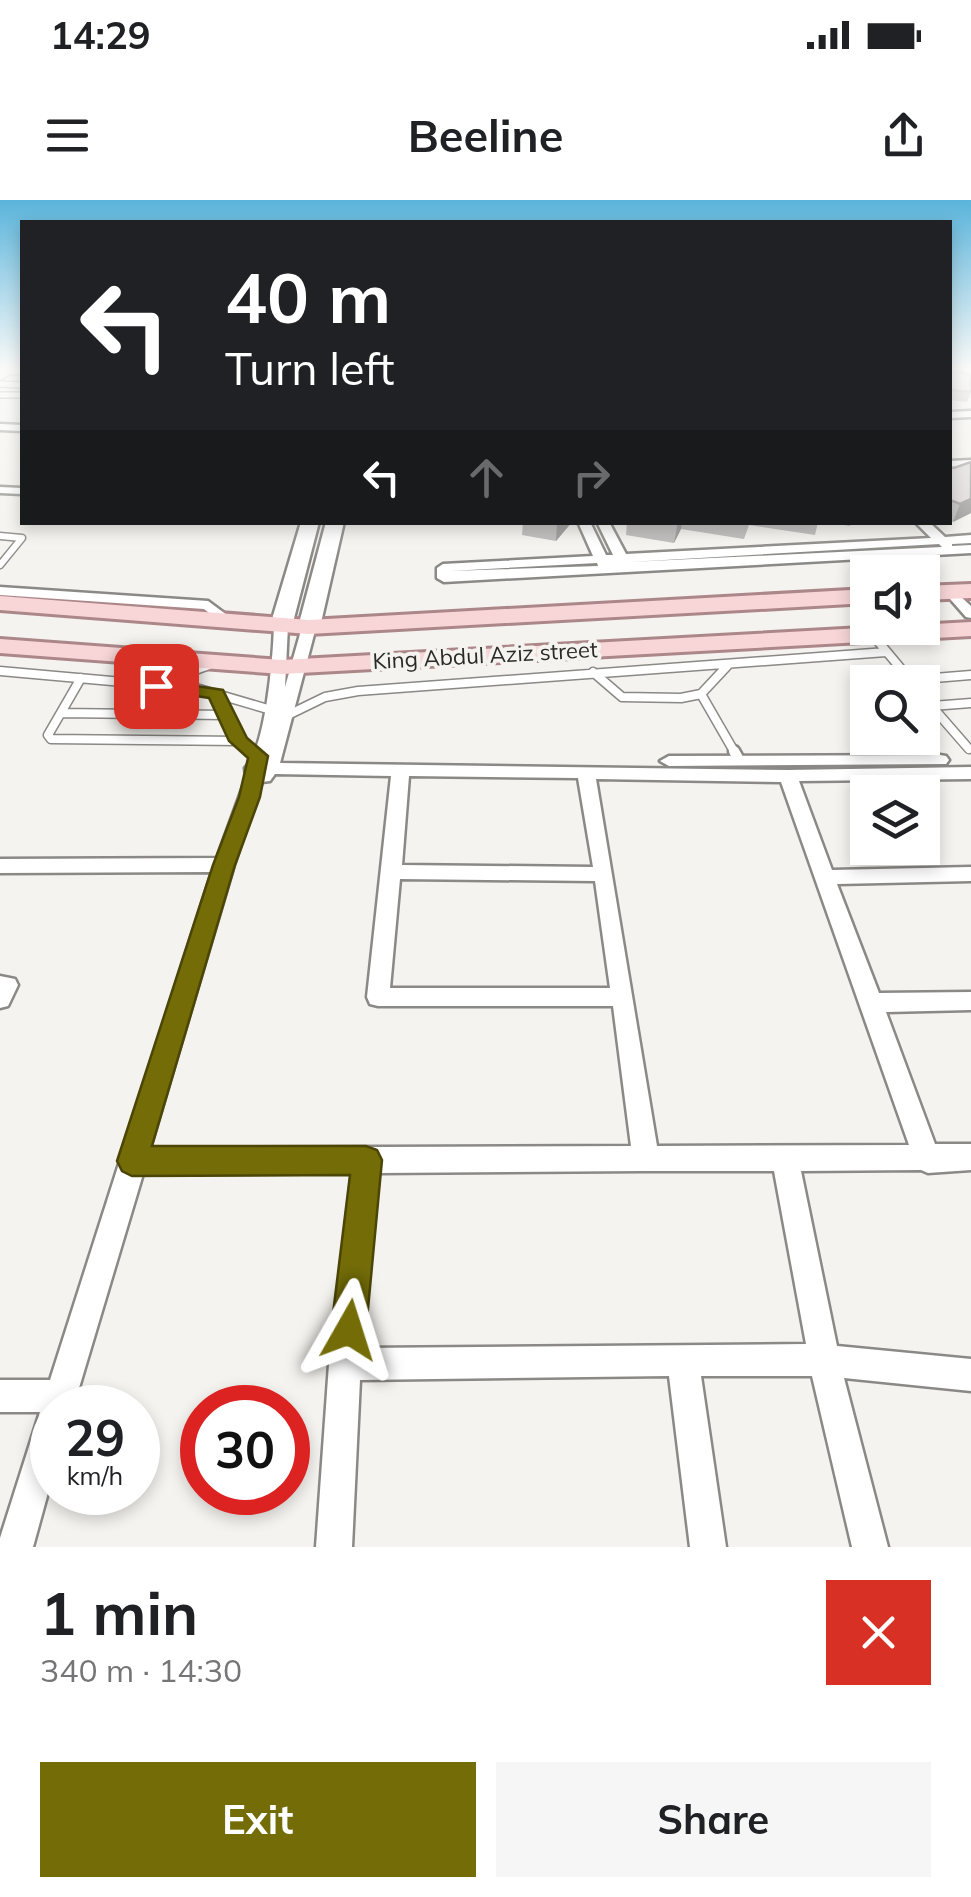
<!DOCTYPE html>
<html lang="en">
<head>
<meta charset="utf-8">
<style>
	:root { --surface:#fff; --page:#f6f6f6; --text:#202124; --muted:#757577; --accent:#736c07 }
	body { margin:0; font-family:Mulish,sans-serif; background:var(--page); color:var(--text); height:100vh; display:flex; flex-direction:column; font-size:38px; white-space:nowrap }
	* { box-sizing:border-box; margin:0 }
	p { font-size:32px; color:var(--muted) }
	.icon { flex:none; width:55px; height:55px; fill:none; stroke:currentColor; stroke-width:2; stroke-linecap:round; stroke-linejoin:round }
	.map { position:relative; height:1347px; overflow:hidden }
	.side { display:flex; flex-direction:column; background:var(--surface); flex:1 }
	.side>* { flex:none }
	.top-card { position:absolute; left:20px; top:20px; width:932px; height:305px; border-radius:0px; box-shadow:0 5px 15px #0003; background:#202124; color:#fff; overflow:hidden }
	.fabs { position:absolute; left:850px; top:355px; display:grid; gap:20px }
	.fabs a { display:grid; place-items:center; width:90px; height:90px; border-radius:0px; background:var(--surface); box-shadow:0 5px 15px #0003; font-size:50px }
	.speed { position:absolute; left:30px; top:1185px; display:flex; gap:20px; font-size:50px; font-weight:700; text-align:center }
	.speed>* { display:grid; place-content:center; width:130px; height:130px; border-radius:50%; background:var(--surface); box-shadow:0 5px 15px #0003; line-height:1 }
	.speed small { font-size:25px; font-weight:400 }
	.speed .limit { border:15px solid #d22; background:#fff; color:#111 }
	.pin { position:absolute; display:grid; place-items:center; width:85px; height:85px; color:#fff; margin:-42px; border-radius:20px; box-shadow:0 5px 15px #0006 }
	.me { position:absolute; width:110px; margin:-55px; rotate:6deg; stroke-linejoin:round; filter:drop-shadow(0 0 8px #0008) }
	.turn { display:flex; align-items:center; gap:35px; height:210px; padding:0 40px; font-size:45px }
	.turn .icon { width:130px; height:130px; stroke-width:2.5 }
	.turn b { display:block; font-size:70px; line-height:85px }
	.lanes { display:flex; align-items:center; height:95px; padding:0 40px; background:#0003; justify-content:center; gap:50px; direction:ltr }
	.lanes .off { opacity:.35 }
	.round { display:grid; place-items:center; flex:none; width:105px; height:105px; border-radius:0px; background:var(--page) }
	.head { display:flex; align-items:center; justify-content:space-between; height:170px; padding:0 40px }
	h1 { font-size:60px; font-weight:700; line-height:75px }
	.cta { display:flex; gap:20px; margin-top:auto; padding:20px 40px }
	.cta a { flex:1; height:115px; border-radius:0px; background:var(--accent); color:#fff; font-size:40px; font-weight:700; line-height:115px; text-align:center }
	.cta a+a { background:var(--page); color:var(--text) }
	.status { display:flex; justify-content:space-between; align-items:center; height:70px; padding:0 50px; background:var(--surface); direction:ltr }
	.status svg { height:28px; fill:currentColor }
	header { display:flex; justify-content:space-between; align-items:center; height:130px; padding:0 40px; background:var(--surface); font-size:45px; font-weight:700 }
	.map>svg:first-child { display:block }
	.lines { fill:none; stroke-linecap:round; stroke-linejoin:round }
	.lane-far3-casing { stroke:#8a8985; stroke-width:8 }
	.lane-far2-casing { stroke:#8a8985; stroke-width:9 }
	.lane-far1-casing { stroke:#8a8985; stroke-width:11 }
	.lane-casing { stroke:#8a8985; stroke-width:15 }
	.street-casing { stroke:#8a8985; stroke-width:5 }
	.secondary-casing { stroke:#8a8985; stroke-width:5 }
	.primary-casing { stroke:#ac8789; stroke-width:6 }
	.lane-far3 { stroke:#fff; stroke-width:5 }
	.lane-far2 { stroke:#fff; stroke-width:6 }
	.lane-far1 { stroke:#fff; stroke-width:8 }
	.lane { stroke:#fff; stroke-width:10 }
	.street { fill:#fff; fill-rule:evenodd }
	.secondary { fill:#fff; fill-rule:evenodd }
	.primary { fill:#f8d6d8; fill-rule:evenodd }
	.wall { fill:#bcb8b8 }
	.shaded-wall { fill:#999696 }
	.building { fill:#dbd6d6; stroke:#999696; stroke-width:2.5 }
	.route { fill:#736c07; stroke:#4b4605; stroke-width:2.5 }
	.labels { text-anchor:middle; stroke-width:8; stroke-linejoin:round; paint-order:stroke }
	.far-street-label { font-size:22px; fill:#292927; stroke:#f4f3ef }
</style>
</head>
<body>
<div class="status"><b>14:29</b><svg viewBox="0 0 49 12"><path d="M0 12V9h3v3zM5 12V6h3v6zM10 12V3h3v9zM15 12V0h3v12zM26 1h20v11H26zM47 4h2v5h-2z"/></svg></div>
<header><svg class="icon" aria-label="menu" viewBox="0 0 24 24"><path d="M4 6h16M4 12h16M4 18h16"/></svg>Beeline<svg class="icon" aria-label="share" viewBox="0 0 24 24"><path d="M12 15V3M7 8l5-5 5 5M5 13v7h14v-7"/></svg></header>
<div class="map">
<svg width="971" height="1347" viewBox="0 0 971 1347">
	<rect width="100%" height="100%" fill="#f4f3ef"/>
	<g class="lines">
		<defs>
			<path id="lane-far3" d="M0 172H22
				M0 184 22 185
				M0 195H22"/>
			<path id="lane-far2" d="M0 336 22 338 0 365"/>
			<path id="lane-far1" d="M872 434 912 482
				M0 471 156 485 214 463
				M593 472 622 497 681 498 701 494 729 464
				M81 478 48 535 51 539 239 541
				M910 480 971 475
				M160 486 196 488 271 510
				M216 494 239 541 255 553
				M701 494 735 553
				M922 495 969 549
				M932 506 971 503
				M61 513 225 515
				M286 516 325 497 358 491 886 452"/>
			<path id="lane" d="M251 551 258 556
				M734 551 739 560"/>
			<path id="street" d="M6 170H15L0 180V173Z
				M950 170 971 176V182L950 175Z
				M971 211V217L950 218V212Z
				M0 224 22 225V231L0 230Z
				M971 260V266L950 267V261Z
				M0 287 22 288V294L0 293Z
				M578 322H590L606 355H613L597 322H609L626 354 931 338 915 322H929L945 337 971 335V343L952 344V346L971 345V353L444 382 437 378V368L443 364 593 356ZM939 344 942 347 630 362ZM597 363 598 366 450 371Z
				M0 387 208 401 239 424 227 427 204 409 0 395Z
				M951 388 971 406V418L966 417 944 392Z
				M281 422 288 426 285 487 302 427 309 423 316 427 280 563 788 570 971 567V579L799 581 832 670 971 667V681L837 684 879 793 971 792V810L886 812 935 944H971V970L928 973 921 970 801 971 837 1146 971 1159V1191L844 1178 888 1347H852L812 1176H701L726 1347H690L669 1176 360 1180 352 1347H316L329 1164 352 973 143 974 73 1208H52V1278L33 1347H0V1338L40 1212H0V1180H50L212 672 0 673V659L217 658 246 578 245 568C266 548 273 457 274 426ZM275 574 391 576 367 797 370 804 378 806H613L631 946 150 948 234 665 262 582 270 581ZM409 576 578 578 593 667 402 665ZM596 579 781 582 909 945 657 946ZM400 679 595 681 610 788H390ZM642 971H774L806 1144 362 1148 379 973Z
				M940 555 946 556 949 560 946 564 669 566 660 561 669 556Z
				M0 776 15 779 18 785 8 806 0 808Z"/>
			<path id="secondary" d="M301 322H319L292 426 281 432 270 426Z
				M326 322H344L320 427 309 433 298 427Z"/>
			<path id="primary" d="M971 384V398L922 400V386Z
				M868 389V403L309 434 0 410V396L309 420Z
				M971 422V436L282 474 0 453V439L282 460Z"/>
		</defs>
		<!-- lane-far3 casing -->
		<use href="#lane-far3" class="lane-far3-casing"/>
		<!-- lane-far2 casing -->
		<use href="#lane-far2" class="lane-far2-casing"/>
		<!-- lane-far1 casing -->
		<use href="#lane-far1" class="lane-far1-casing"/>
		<!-- lane casing -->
		<use href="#lane" class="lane-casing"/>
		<!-- street casing -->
		<use href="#street" class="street-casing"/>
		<!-- secondary casing -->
		<use href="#secondary" class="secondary-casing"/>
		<!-- primary casing -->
		<use href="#primary" class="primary-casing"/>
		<!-- lane-far3 -->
		<use href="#lane-far3" class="lane-far3"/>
		<!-- lane-far2 -->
		<use href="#lane-far2" class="lane-far2"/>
		<!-- lane-far1 -->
		<use href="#lane-far1" class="lane-far1"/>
		<!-- lane -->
		<use href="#lane" class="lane"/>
		<!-- street -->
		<use href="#street" class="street"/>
		<!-- secondary -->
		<use href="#secondary" class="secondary"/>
		<!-- primary -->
		<use href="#primary" class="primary"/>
	</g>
	<!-- wall -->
	<path class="wall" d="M950 171 971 193 967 202 950 200Z
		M971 262V313L953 322 950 321V267L954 268Z
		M523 322H572L556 341 522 335Z
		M627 322H818L815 335 749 325 744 339 681 329 674 343 626 335Z
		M826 322H851L850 326Z"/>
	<!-- shaded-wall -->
	<path class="shaded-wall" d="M971 299V313L953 322 960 304Z
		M558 322H572L556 341 557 323Z
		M678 322H682L681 329 674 343Z"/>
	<!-- building -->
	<path class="building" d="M950 171 970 175 971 192 950 190Z
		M971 262V299L960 304 950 300V267L954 268Z"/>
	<!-- sky -->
	<linearGradient id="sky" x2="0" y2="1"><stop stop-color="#5ab4db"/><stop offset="0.47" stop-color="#fafaf8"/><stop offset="1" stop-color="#fafaf8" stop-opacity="0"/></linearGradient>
	<rect width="971" height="358" fill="url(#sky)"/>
	<!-- route -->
	<path class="route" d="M156 480 223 490 247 538 268 556 260 597 235 665 152 946H366L377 950 382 960 366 1130 361 1143 349 1148 336 1143 331 1130 350 975 132 976 122 971 117 961 213 665 239 597 248 558 229 541 209 498 150 489V482Z"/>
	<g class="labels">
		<!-- far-street labels -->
		<g class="far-street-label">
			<text transform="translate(485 455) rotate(-3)" y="8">King Abdul Aziz street</text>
		</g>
	</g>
</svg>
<div class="fabs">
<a><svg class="icon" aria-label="sound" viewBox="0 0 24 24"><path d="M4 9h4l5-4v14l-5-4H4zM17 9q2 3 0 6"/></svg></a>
<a><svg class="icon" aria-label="search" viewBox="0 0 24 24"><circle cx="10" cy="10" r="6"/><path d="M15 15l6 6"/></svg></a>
<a><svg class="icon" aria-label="layers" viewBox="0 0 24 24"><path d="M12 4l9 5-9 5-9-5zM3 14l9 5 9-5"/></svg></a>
</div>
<div class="speed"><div>29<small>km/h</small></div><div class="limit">30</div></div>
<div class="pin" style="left:156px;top:486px;background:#d93025"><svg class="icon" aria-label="arrive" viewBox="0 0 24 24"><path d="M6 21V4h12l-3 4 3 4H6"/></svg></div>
<svg class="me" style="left:349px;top:1130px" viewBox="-20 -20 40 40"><path d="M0-17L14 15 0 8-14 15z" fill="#736c07" stroke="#fff" stroke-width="4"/></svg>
<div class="top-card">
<div class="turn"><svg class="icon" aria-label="left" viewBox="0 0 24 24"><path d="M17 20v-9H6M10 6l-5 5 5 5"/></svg><div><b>40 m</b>Turn left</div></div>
<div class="lanes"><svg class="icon" aria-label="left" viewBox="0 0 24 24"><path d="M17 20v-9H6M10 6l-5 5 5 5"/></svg><svg class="icon off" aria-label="ahead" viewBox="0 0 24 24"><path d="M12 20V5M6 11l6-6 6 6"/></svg><svg class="icon off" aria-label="right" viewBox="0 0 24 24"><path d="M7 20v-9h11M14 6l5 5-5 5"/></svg></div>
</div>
</div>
<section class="side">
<div class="head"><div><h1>1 min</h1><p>340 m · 14:30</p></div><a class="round" style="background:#d93025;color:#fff"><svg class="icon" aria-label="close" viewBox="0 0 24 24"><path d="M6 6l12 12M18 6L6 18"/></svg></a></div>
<div class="cta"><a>Exit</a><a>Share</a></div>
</section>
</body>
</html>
